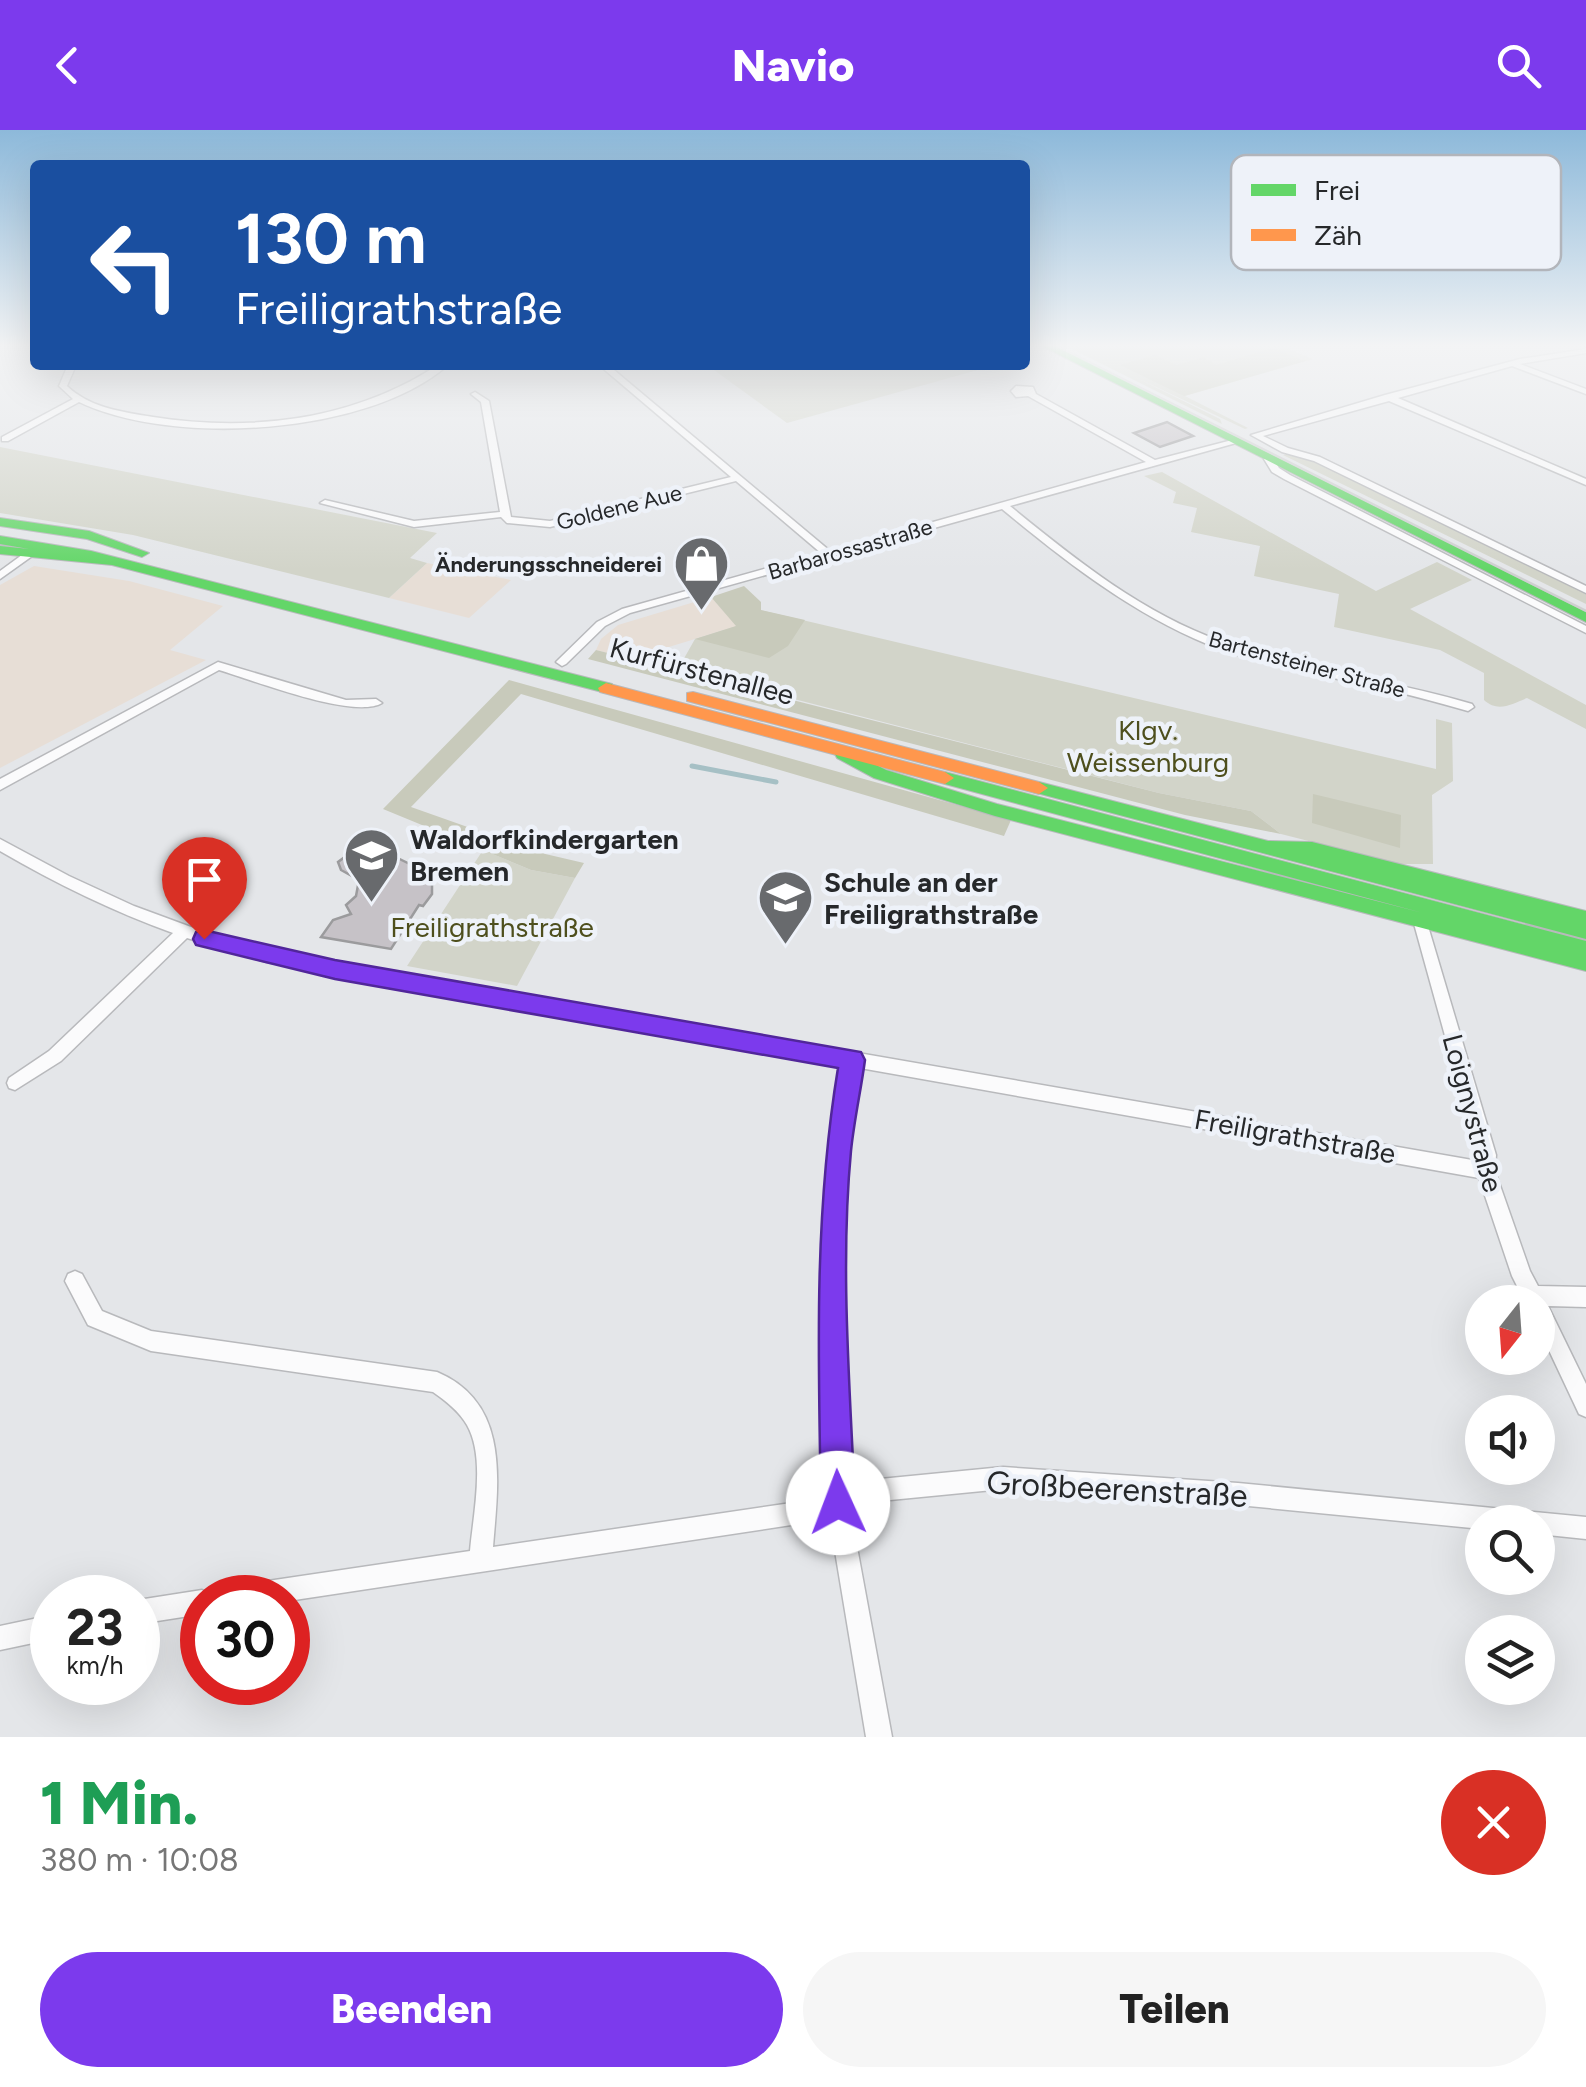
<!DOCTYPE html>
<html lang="de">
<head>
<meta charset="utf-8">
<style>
	:root { --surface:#fff; --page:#f6f6f6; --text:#222; --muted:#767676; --accent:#7c3aed }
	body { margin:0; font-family:Figtree,sans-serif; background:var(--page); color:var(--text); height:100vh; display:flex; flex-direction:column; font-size:38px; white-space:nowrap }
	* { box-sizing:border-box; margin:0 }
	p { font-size:32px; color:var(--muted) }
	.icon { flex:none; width:55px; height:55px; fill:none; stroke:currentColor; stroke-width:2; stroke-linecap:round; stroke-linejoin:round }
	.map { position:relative; height:1607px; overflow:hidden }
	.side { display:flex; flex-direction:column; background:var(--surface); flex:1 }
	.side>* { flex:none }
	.top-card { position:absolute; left:30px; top:30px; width:1000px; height:210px; border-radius:10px; box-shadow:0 10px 40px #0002; background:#1a4fa0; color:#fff; overflow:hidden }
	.needle { width:65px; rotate:197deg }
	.tools { position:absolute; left:1465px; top:1155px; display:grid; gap:20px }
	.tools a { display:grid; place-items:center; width:90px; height:90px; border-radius:50%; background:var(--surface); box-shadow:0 10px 40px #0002; font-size:50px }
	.speed { position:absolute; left:30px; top:1445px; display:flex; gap:20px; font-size:50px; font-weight:700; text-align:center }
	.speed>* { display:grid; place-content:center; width:130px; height:130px; border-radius:50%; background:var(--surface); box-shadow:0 10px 40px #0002; line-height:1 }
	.speed small { font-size:25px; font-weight:400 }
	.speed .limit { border:15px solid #d22; background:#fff; color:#111 }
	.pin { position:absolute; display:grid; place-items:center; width:85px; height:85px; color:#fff; margin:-102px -42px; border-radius:50% 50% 50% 0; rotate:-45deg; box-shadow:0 0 10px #0007 }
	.pin .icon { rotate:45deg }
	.me { position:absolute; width:110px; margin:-55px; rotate:358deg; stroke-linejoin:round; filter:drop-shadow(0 0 8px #0008) }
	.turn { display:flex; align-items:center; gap:35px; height:210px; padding:0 40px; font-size:45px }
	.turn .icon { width:130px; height:130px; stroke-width:2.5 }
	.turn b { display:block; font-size:70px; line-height:85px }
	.round { display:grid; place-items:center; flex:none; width:105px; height:105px; border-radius:52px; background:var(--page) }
	.summary { display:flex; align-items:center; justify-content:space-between; height:170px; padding:0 40px }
	h1 { font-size:60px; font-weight:800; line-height:75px; color:#1e9e55 }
	.primary-button { display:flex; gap:20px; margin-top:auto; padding:20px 40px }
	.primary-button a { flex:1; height:115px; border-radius:60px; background:var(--accent); color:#fff; font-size:40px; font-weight:800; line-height:115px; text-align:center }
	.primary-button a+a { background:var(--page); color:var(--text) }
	header { display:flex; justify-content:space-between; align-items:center; height:130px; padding:0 40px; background:var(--accent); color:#fff; font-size:45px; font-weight:800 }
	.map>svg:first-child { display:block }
	.commercial { fill:#e7ded6 }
	.green { fill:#d2d4c9 }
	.forest { fill:#c8cabb }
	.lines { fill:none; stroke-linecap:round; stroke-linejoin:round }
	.stream { stroke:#a6c0c5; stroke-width:5 }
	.building { fill:#c6c2c7; stroke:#9b9b9d; stroke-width:2.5 }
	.street-casing { stroke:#b8b9bc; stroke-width:3 }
	.fast-casing { stroke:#b8b9bc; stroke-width:2 }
	.slow-casing { stroke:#b8b9bc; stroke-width:2 }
	.street { fill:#fbfbfc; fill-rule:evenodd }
	.fast { fill:#63d668; fill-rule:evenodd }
	.slow { fill:#ff974d; fill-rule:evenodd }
	.tram { stroke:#cfcfd0; stroke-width:2.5 }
	.route { fill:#7c3aed; stroke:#51269a; stroke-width:2.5 }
	.labels { text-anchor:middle; stroke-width:9; stroke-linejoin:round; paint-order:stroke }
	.far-street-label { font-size:22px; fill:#26282a; stroke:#eef2f9 }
	.far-poi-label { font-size:22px; font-weight:bold; fill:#26282a; stroke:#eef2f9; text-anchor:end }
	.street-label { font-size:28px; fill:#26282a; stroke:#eef2f9 }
	.park-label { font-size:28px; fill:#4e4f1d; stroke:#eef2f9 }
	.poi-label { font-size:28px; font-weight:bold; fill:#26282a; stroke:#eef2f9; text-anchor:start }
	.near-street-label { font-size:32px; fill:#26282a; stroke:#eef2f9 }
	.key { fill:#eef2f9; stroke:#b2b5bb; stroke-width:2.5 }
	.key-label { font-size:28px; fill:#26282a }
</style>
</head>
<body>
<header><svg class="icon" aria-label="back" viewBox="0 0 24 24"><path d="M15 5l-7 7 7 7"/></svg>Navio<svg class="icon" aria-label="search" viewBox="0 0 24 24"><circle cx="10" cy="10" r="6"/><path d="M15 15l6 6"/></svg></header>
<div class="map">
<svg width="1586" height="1607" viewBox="0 0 1586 1607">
	<rect width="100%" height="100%" fill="#e4e6e9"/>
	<!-- commercial -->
	<path class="commercial" d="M427 433 511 450 469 488 389 468Z
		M34 436 129 451 223 476 170 520 206 530 0 638V455Z
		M711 467 737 496 630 529 596 520 601 509 618 495Z"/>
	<!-- green -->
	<path class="green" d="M1064 215H1278L1313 229 1185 266 1248 298 1245 299 1135 247 1220 289 1222 294Z
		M707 235H996L787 293Z
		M0 317 437 403 410 428 427 433 389 468 133 405 0 383Z
		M1287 324 1319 332 1586 462V474L1283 325Z
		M1162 342 1376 461 1437 432 1472 450 1410 479 1586 575V599L1527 568C1512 574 1498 583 1484 570V543L1440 520 1334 497 1339 464 1254 446 1260 416 1191 402 1197 378 1173 373 1176 362 1144 346Z
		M760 480 1436 639V589L1452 593 1453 651 1432 665 1433 734H1399L1281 704 1251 681 1159 663 678 539 695 509 737 496Z
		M483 720 531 740 575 748 517 856 407 836Z"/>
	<!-- forest -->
	<path class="forest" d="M1273 218 1305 231 1184 266 1120 235 1155 225 1177 235 1204 227 1216 235Z
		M744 456 761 472V480L805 490 788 516 769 528 695 509 736 496 711 467Z
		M596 520 1159 663 1251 681 1281 704 1185 685 588 529Z
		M509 550 1011 690 1004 706 521 564 411 677 541 723 584 733 575 748 531 740 383 679Z
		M1313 664 1401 685 1400 718 1312 693Z"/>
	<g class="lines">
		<!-- stream -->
		<path class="stream" d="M692 636 776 652"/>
	</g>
	<!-- building -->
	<path class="building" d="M1167 292 1193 306 1160 317 1134 303Z
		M365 712 432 745V764L423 776 419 775 391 819 321 807 333 790 351 784 346 775 356 766 359 750 341 740 338 732Z"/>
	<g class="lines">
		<defs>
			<path id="street" d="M1586 219V223L1520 234 1586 259V264L1512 236 1398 268 1586 349V355L1389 271 1263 306 1288 318 1320 327 1586 456V463L1314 331 1282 322 1251 305 1385 265 1520 229Z
				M68 235H76L67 256C90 278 123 282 153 287 249 302 347 291 430 240L407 235H448C369 305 173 317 79 272L8 311H2V307L73 269 59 256Z
				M599 235H608L830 421 1146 332 1028 266 1016 267 1011 261 1016 256 1033 257 1036 264 1155 330 1236 309V313L1010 376C1075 429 1142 483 1221 511 1302 541 1390 549 1472 574L1474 577 1468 581C1436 572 1404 563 1371 556 1316 544 1259 535 1207 514 1130 482 1065 431 1002 379L630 483 605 496 566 534 562 536 556 532 558 530 597 492 622 479 821 423 736 351 550 397 507 393 501 387 414 397 320 373 325 370 414 391 500 382 481 272 471 264 475 262 489 271 511 387 550 391 731 347Z
				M1269 326 1272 327 1279 338 1290 345 1586 496V503L1284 349 1272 342 1264 329Z
				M26 422 35 424 0 449V441Z
				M218 532 346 570 376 569 382 573C354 590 253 550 219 540L0 660V649Z
				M0 709 69 746 134 776 199 800 267 820 1478 1031V1025L1413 790 1415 786H1425L1496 1025 1495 1041 1530 1141 1538 1156 1586 1157V1177L1548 1176 1586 1254V1287L1579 1284 1538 1197V1172H1525L1512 1146 1479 1048 860 938C856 965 850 993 847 1021 835 1132 844 1246 849 1358L880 1349 1003 1337 1238 1353 1586 1387V1409L1538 1404V1392H1482V1399L1238 1375 1003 1359 880 1371 850 1379 892 1607H866L829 1385 798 1394 288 1471V1468H222L225 1460 233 1456 470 1421C473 1385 486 1328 467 1295 459 1281 446 1271 433 1262L151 1221 88 1195 65 1151 68 1144 75 1141 82 1144 102 1181 151 1201 437 1242C511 1273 498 1353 493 1417L798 1372 827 1364 822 1184 825 1093 829 1021 844 935 267 832 187 808 61 931 15 960 9 958 7 953 9 948 49 921 173 803C112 781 55 753 0 721Z
				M202 1460 210 1464 212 1468H202V1484L138 1494V1470Z
				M52 1485V1509L0 1520V1496Z"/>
			<path id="fast" d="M1040 215H1054L1586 482V492Z
				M0 388 89 401 149 423 142 427 87 409 0 396Z
				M0 406 91 421 612 554 614 558 606 563 112 435 0 424V416L29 419 0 414Z
				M843 618 886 640 997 674 1423 783 945 654 936 648 945 642 1586 811V841L995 686 874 648 837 628 835 624Z
				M1039 652 1268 711 1312 712 1586 781V809L1033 662 1030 658Z"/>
			<path id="slow" d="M606 553 945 642 954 648 945 654 600 562 598 558Z
				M693 562 1039 652 1048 658 1039 664 687 571V563Z"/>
		</defs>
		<!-- street casing -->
		<use href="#street" class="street-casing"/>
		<!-- fast casing -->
		<use href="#fast" class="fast-casing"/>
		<!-- slow casing -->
		<use href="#slow" class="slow-casing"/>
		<!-- street -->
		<use href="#street" class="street"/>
		<!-- fast -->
		<use href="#fast" class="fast"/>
		<!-- slow -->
		<use href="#slow" class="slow"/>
		<!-- tram -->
		<path class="tram" d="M1055 215 1586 481"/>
	</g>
	<!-- sky -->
	<linearGradient id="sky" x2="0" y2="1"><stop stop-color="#8db9da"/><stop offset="0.49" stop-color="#f3f4f5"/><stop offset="1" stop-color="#f3f4f5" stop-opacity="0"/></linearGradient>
	<rect width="1586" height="440" fill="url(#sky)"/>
	<!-- route -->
	<path class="route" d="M204 800 335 830 861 922 865 930C861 960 854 991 851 1021 840 1137 850 1256 855 1373L850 1385 838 1390 826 1385 821 1373C818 1226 814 1083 838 938L335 849 196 815 193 809 196 802Z"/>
	<!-- icons -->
	<defs>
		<symbol id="shop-pin" viewBox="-11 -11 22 30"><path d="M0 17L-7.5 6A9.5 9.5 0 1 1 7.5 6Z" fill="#686a6d" stroke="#eef2f9"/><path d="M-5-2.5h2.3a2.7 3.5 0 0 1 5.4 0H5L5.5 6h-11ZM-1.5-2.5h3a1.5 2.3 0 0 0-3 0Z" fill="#fff"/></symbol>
		<symbol id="school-pin" viewBox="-11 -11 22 30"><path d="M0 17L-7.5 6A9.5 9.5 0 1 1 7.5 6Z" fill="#686a6d" stroke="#eef2f9"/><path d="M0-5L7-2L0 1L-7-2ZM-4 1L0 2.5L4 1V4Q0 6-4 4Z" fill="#fff"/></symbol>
	</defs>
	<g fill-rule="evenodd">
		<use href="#shop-pin" x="670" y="402" width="63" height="86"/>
		<use href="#school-pin" x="340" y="694" width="63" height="86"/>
		<use href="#school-pin" x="754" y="736" width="63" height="86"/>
	</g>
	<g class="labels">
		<!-- far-street labels -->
		<g class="far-street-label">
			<text transform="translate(619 377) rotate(-14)" y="8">Goldene Aue</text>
			<text transform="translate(850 419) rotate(-16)" y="8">Barbarossastraße</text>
			<text transform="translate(1307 534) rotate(15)" y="8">Bartensteiner Straße</text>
		</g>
		<!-- far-poi labels -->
		<g class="far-poi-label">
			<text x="662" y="442">Änderungsschneiderei</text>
		</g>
		<!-- street labels -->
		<g class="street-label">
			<text transform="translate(702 541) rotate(15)" y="10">Kurfürstenallee</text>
			<text transform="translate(1473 983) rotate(75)" y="10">Loignystraße</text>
			<text transform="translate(1295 1006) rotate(10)" y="10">Freiligrathstraße</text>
		</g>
		<!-- park labels -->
		<g class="park-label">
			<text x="1148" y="610">Klgv.<tspan x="1148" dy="32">Weissenburg</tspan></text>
			<text x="492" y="807">Freiligrathstraße</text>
		</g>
		<!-- poi labels -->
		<g class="poi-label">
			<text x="410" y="719">Waldorfkindergarten<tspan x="410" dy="32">Bremen</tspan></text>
			<text x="824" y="762">Schule an der<tspan x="824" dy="32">Freiligrathstraße</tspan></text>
		</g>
		<!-- near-street labels -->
		<g class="near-street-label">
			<text transform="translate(1117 1359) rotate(3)" y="11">Großbeerenstraße</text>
		</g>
	</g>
	<!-- legend -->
	<rect x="1231" y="25" width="330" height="115" rx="15" class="key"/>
	<rect x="1251" y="54" width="45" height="12" fill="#63d668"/>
	<rect x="1251" y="99" width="45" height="12" fill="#ff974d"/>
	<g class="key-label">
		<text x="1314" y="70">Frei</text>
		<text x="1314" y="115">Zäh</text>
	</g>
</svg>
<div class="tools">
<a><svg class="needle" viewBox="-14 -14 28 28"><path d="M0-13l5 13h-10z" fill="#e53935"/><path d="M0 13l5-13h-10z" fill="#767676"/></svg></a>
<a><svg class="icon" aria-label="sound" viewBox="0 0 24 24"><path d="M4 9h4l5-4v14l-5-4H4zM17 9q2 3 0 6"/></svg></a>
<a><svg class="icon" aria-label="search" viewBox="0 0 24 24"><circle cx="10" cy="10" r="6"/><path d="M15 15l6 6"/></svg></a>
<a><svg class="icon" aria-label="layers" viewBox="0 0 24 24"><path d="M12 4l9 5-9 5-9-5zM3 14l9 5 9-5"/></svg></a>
</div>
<div class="speed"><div>23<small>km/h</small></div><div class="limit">30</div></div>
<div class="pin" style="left:204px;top:809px;background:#d93025"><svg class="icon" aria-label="arrive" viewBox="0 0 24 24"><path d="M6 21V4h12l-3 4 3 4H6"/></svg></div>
<svg class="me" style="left:838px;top:1373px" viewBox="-20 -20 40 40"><circle r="19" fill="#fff"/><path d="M0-13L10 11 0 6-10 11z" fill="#7c3aed"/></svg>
<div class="top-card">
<div class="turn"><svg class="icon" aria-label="left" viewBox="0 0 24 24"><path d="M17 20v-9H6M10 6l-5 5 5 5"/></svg><div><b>130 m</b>Freiligrathstraße</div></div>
</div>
</div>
<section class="side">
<div class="summary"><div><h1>1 Min.</h1><p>380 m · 10:08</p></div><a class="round" style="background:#d93025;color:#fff"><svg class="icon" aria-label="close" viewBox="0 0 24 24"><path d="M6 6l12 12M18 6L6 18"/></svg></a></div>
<div class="primary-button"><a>Beenden</a><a>Teilen</a></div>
</section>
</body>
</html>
